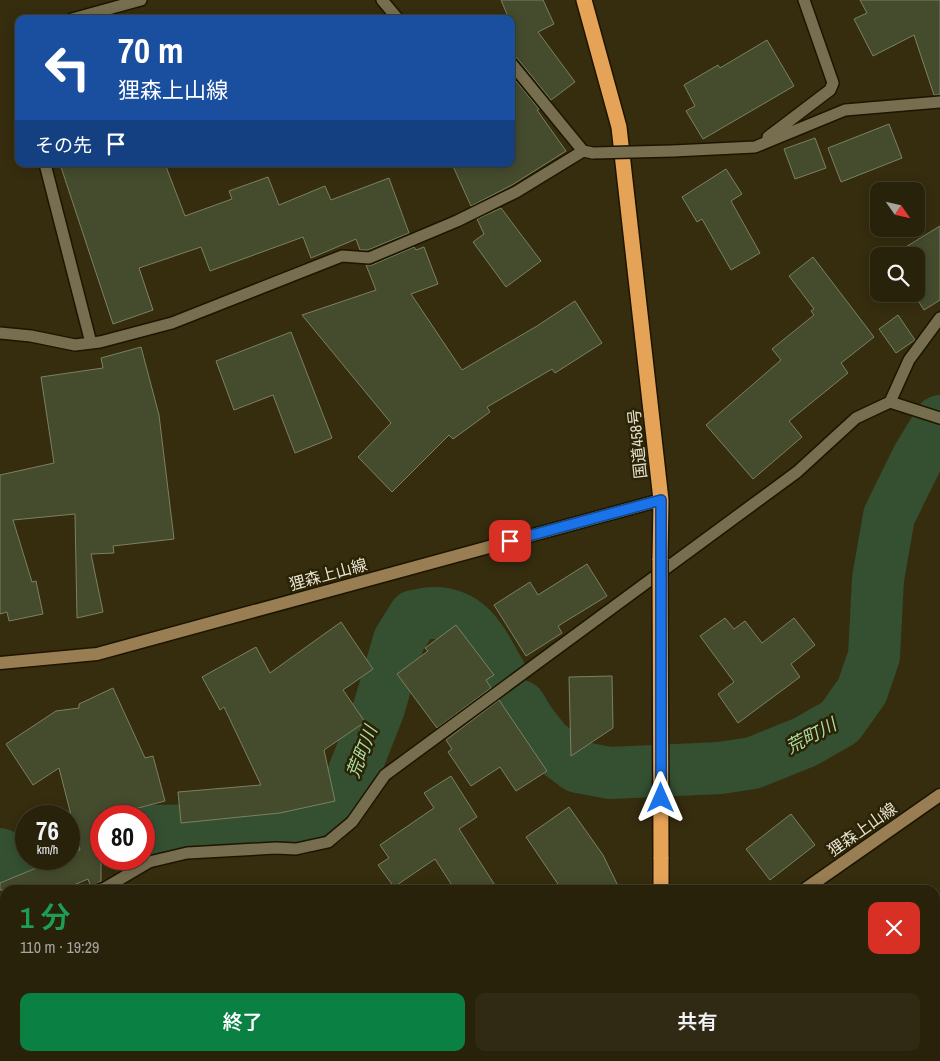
<!DOCTYPE html>
<html lang="ja">
<head>
<meta charset="utf-8">
<style>
	:root { --surface:#28220b; --page:#302a14; --text:#f1f3f6; --muted:#a5a49d; --line:#443f2c; --accent:#0b8043 }
	body { margin:0; font-family:"Archivo Narrow","Noto Sans JP",sans-serif; background:var(--page); color:var(--text); height:100vh; display:flex; flex-direction:column; font-size:19px; white-space:nowrap }
	* { box-sizing:border-box; margin:0 }
	p { font-size:16px; color:var(--muted) }
	.icon { flex:none; width:28px; height:28px; fill:none; stroke:currentColor; stroke-width:2; stroke-linecap:round; stroke-linejoin:round }
	.map { position:relative; flex:1; overflow:hidden }
	.panel { position:absolute; left:0px; top:885px; width:940px; height:176px; display:flex; flex-direction:column; background:var(--surface); border-radius:15px 15px 0 0; box-shadow:0 2px 12px #0003,0 0 0 1px var(--line) }
	.panel>* { flex:none }
	.banner { position:absolute; left:15px; top:15px; width:500px; height:152px; border-radius:10px; box-shadow:0 2px 12px #0003,0 0 0 1px var(--line); background:#1a4fa0; color:#fff; overflow:hidden }
	.needle { width:32px; rotate:124deg }
	.fabs { position:absolute; left:870px; top:182px; display:grid; gap:10px }
	.fabs a { display:grid; place-items:center; width:55px; height:55px; border-radius:10px; background:var(--surface); box-shadow:0 2px 12px #0003,0 0 0 1px var(--line); font-size:25px }
	.speed { position:absolute; left:15px; top:805px; display:flex; gap:10px; font-size:25px; font-weight:700; text-align:center }
	.speed>* { display:grid; place-content:center; width:65px; height:65px; border-radius:50%; background:var(--surface); box-shadow:0 2px 12px #0003,0 0 0 1px var(--line); line-height:1 }
	.speed small { font-size:12px; font-weight:400 }
	.speed .limit { border:8px solid #d22; background:#fff; color:#111 }
	.pin { position:absolute; display:grid; place-items:center; width:42px; height:42px; color:#fff; margin:-21px; border-radius:10px; box-shadow:0 2px 8px #0006 }
	.me { position:absolute; width:55px; margin:-28px; rotate:0deg; stroke-linejoin:round; filter:drop-shadow(0 0 4px #0008) }
	.turn { display:flex; align-items:center; gap:18px; height:105px; padding:0 20px; font-size:22px }
	.turn .icon { width:65px; height:65px; stroke-width:2.5 }
	.turn b { display:block; font-size:35px; line-height:42px }
	.then { display:flex; align-items:center; height:48px; padding:0 20px; background:#0003; gap:10px; font-size:19px }
	.round { display:grid; place-items:center; flex:none; width:52px; height:52px; border-radius:10px; background:var(--page) }
	.overview { display:flex; align-items:center; justify-content:space-between; height:85px; padding:0 20px }
	h1 { font-size:30px; font-weight:600; line-height:38px; color:#1e9e55 }
	.primary-button { display:flex; gap:10px; margin-top:auto; padding:10px 20px }
	.primary-button a { flex:1; height:58px; border-radius:10px; background:var(--accent); color:#fff; font-size:20px; font-weight:600; line-height:58px; text-align:center }
	.primary-button a+a { background:var(--page); color:var(--text) }
	.map>svg:first-child { display:block }
	.lines { fill:none; stroke-linecap:round; stroke-linejoin:round }
	.river { stroke:#345031; stroke-width:52 }
	.building { fill:#454b2d; stroke:#7b8162 }
	.lane-casing { stroke:#1d1500; stroke-width:14 }
	.street-casing { stroke:#1d1500; stroke-width:15 }
	.secondary-casing { stroke:#1d1500; stroke-width:15 }
	.highway-casing { stroke:#1d1500; stroke-width:18 }
	.lane { stroke:#776e4f; stroke-width:11 }
	.street { stroke:#776e4f; stroke-width:12 }
	.secondary { stroke:#987e52; stroke-width:12 }
	.highway { stroke:#e5a358; stroke-width:15 }
	.lane-bridge-casing { stroke:#1d1500; stroke-width:14; stroke-linecap:butt }
	.highway-bridge-casing { stroke:#1d1500; stroke-width:18; stroke-linecap:butt }
	.lane-bridge { stroke:#776e4f; stroke-width:11 }
	.highway-bridge { stroke:#e5a358; stroke-width:15 }
	.route-casing { stroke:#114b97; stroke-width:12 }
	.route { stroke:#1a73e8; stroke-width:9 }
	.labels { text-anchor:middle; stroke-width:5; stroke-linejoin:round; paint-order:stroke }
	.street-label { font-size:16px; fill:#e7e2d1; stroke:#2b2305 }
	.water-label { font-size:18px; font-style:italic; fill:#aadca5; stroke:#2b2305 }
</style>
</head>
<body>
<div class="map">
<svg width="940" height="1061" viewBox="0 0 940 1061">
	<rect width="100%" height="100%" fill="#362d0f"/>
	<g class="lines">
		<!-- river -->
		<path class="river" d="M520 706 529 721 547 744 578 767 610 773 720 768 753 763 805 742 840 722 862 691 874 656 878 579 889 516 918 457 940 421
			M144 831 300 829 323 822 341 805 379 708 399 640 414 616C420 615 427 613 433 613 473 613 483 645 501 674
			M69 837 101 834
			M0 854 53 883
			M157 1056 159 1061"/>
	</g>
	<!-- building -->
	<path class="building" d="M501 0H543L554 24 538 32 575 82 551 100 517 58 511 56V19H509Z
		M860 0H940V95H934L914 35 873 56 854 19 867 13Z
		M767 40 794 86 703 139 686 111 695 106 684 85 718 65 720 68Z
		M511 75 539 109 537 110 566 151 512 185 471 206 452 164H511Z
		M889 124 902 158 841 182 828 148Z
		M815 138 826 168 795 179 784 149Z
		M60 164H165L185 216 232 199 229 191 268 177 279 205 325 186 331 200 389 178 409 233 368 250H360L356 239 311 258 303 237 210 271 201 247 139 268 153 310 113 324Z
		M726 169 742 194 731 201 760 253 731 270 702 219 697 222 682 197Z
		M501 208 541 261 506 287 473 242 484 234 477 219Z
		M940 226V300L924 310 914 294H916V256H891Z
		M414 247 416 250 424 247 438 284 411 294 462 370 537 326 575 301 602 343 555 373 552 369 487 407 490 412 453 439 449 435 392 492 358 457 391 423 302 315 376 290 366 265H372Z
		M813 257 874 337 841 363 848 373 789 421 802 437 753 479 706 425 781 360 772 349 814 315 811 311 814 309 789 276Z
		M898 315 915 340 896 353 879 329Z
		M291 332 332 438 295 453 273 395 234 410 216 361Z
		M141 347 159 415 174 539 113 546 114 553 91 554 103 612 77 618 75 514 13 520 32 582 36 581 43 614 9 621 7 612 0 614V475L54 463 41 377 103 368 101 358Z
		M587 564 607 596 558 626 562 633 526 656 494 605 530 582 538 595Z
		M725 618 734 629 745 621 762 643 794 618 815 645 791 664 800 677 738 723 718 694 734 682 700 636Z
		M341 622 373 669 343 690 365 722 324 750 335 801 280 813 181 823 178 792 261 785 224 707 220 710 202 677 256 647 270 673Z
		M456 625 494 675 486 680 491 688 437 728 397 674 428 651 425 648Z
		M612 676 613 728 571 756 569 677Z
		M113 688 145 758 153 756 165 801 107 816H101V881L94 885 92 890 88 879 62 890H0V883L58 859H69V854L80 850 59 768 33 785 6 744 56 711 79 708V704Z
		M499 700 547 771 516 791 500 767 471 786 448 752 452 749 446 740Z
		M451 776 477 817 459 829 498 890H455L435 859 394 887 378 865 389 858 380 845 434 808 424 793Z
		M569 807 603 855 620 890H562L526 837Z
		M791 814 815 845 770 880 746 849Z"/>
	<g class="lines">
		<defs>
			<path id="lane" d="M382 0 398 19
				M72 19 141 0
				M511 63 583 151
				M768 137 830 90 833 83 804 0
				M673 151 755 147 845 110 940 102
				M45 164 91 343
				M0 333 31 336 75 345 100 342 172 323 342 256 369 258 457 221 516 192 583 151 593 153
				M890 402 909 360 940 318
				M99 890 105 888 149 862 187 853 276 848 296 849 328 842 352 822 385 775 797 472 856 418 890 402 940 418
				M0 936 5 934"/>
			<path id="street" d="M591 1061 599 1056"/>
			<path id="secondary" d="M0 663 97 654 661 500
				M804 890 940 795"/>
			<path id="highway" d="M584 0 619 127 661 500 660 560
				M661 890V857
				M661 1061V1056"/>
		</defs>
		<!-- lane casing -->
		<use href="#lane" class="lane-casing"/>
		<!-- street casing -->
		<use href="#street" class="street-casing"/>
		<!-- secondary casing -->
		<use href="#secondary" class="secondary-casing"/>
		<!-- highway casing -->
		<use href="#highway" class="highway-casing"/>
		<!-- lane -->
		<use href="#lane" class="lane"/>
		<!-- street -->
		<use href="#street" class="street"/>
		<!-- secondary -->
		<use href="#secondary" class="secondary"/>
		<!-- highway -->
		<use href="#highway" class="highway"/>
		<defs>
			<path id="lane-bridge" d="M593 153 673 151"/>
			<path id="highway-bridge" d="M660 560 661 857"/>
		</defs>
		<!-- lane-bridge casing -->
		<use href="#lane-bridge" class="lane-bridge-casing"/>
		<!-- highway-bridge casing -->
		<use href="#highway-bridge" class="highway-bridge-casing"/>
		<!-- lane-bridge -->
		<use href="#lane-bridge" class="lane-bridge"/>
		<!-- highway-bridge -->
		<use href="#highway-bridge" class="highway-bridge"/>
	</g>
	<g class="lines">
		<defs>
			<path id="route" d="M510 541 661 500V798"/>
		</defs>
		<!-- route casing -->
		<use href="#route" class="route-casing"/>
		<!-- route -->
		<use href="#route" class="route"/>
	</g>
	<g class="labels">
		<!-- street labels -->
		<g class="street-label">
			<text transform="translate(637 444) rotate(-96)" y="6">国道458号</text>
			<text transform="translate(328 574) rotate(-15)" y="6">狸森上山線</text>
			<text transform="translate(862 829) rotate(-35)" y="6">狸森上山線</text>
		</g>
		<!-- water labels -->
		<g class="water-label">
			<text transform="translate(811 736) rotate(-28)" y="6">荒町川</text>
			<text transform="translate(362 752) rotate(-69)" y="6">荒町川</text>
		</g>
	</g>
</svg>
<div class="fabs">
<a><svg class="needle" viewBox="-14 -14 28 28"><path d="M0-13l5 13h-10z" fill="#e53935"/><path d="M0 13l5-13h-10z" fill="#a5a49d"/></svg></a>
<a><svg class="icon" aria-label="search" viewBox="0 0 24 24"><circle cx="10" cy="10" r="6"/><path d="M15 15l6 6"/></svg></a>
</div>
<div class="speed"><div>76<small>km/h</small></div><div class="limit">80</div></div>
<div class="pin" style="left:510px;top:541px;background:#d93025"><svg class="icon" aria-label="arrive" viewBox="0 0 24 24"><path d="M6 21V4h12l-3 4 3 4H6"/></svg></div>
<svg class="me" style="left:661px;top:798px" viewBox="-20 -20 40 40"><path d="M0-17L14 15 0 8-14 15z" fill="#1a73e8" stroke="#fff" stroke-width="4"/></svg>
<div class="banner">
<div class="turn"><svg class="icon" aria-label="left" viewBox="0 0 24 24"><path d="M17 20v-9H6M10 6l-5 5 5 5"/></svg><div><b>70 m</b>狸森上山線</div></div>
<div class="then">その先<svg class="icon" aria-label="arrive" viewBox="0 0 24 24"><path d="M6 21V4h12l-3 4 3 4H6"/></svg></div>
</div>
<section class="panel">
<div class="overview"><div><h1>1 分</h1><p>110 m · 19:29</p></div><a class="round" style="background:#d93025;color:#fff"><svg class="icon" aria-label="close" viewBox="0 0 24 24"><path d="M6 6l12 12M18 6L6 18"/></svg></a></div>
<div class="primary-button"><a>終了</a><a>共有</a></div>
</section>
</div>
</body>
</html>
